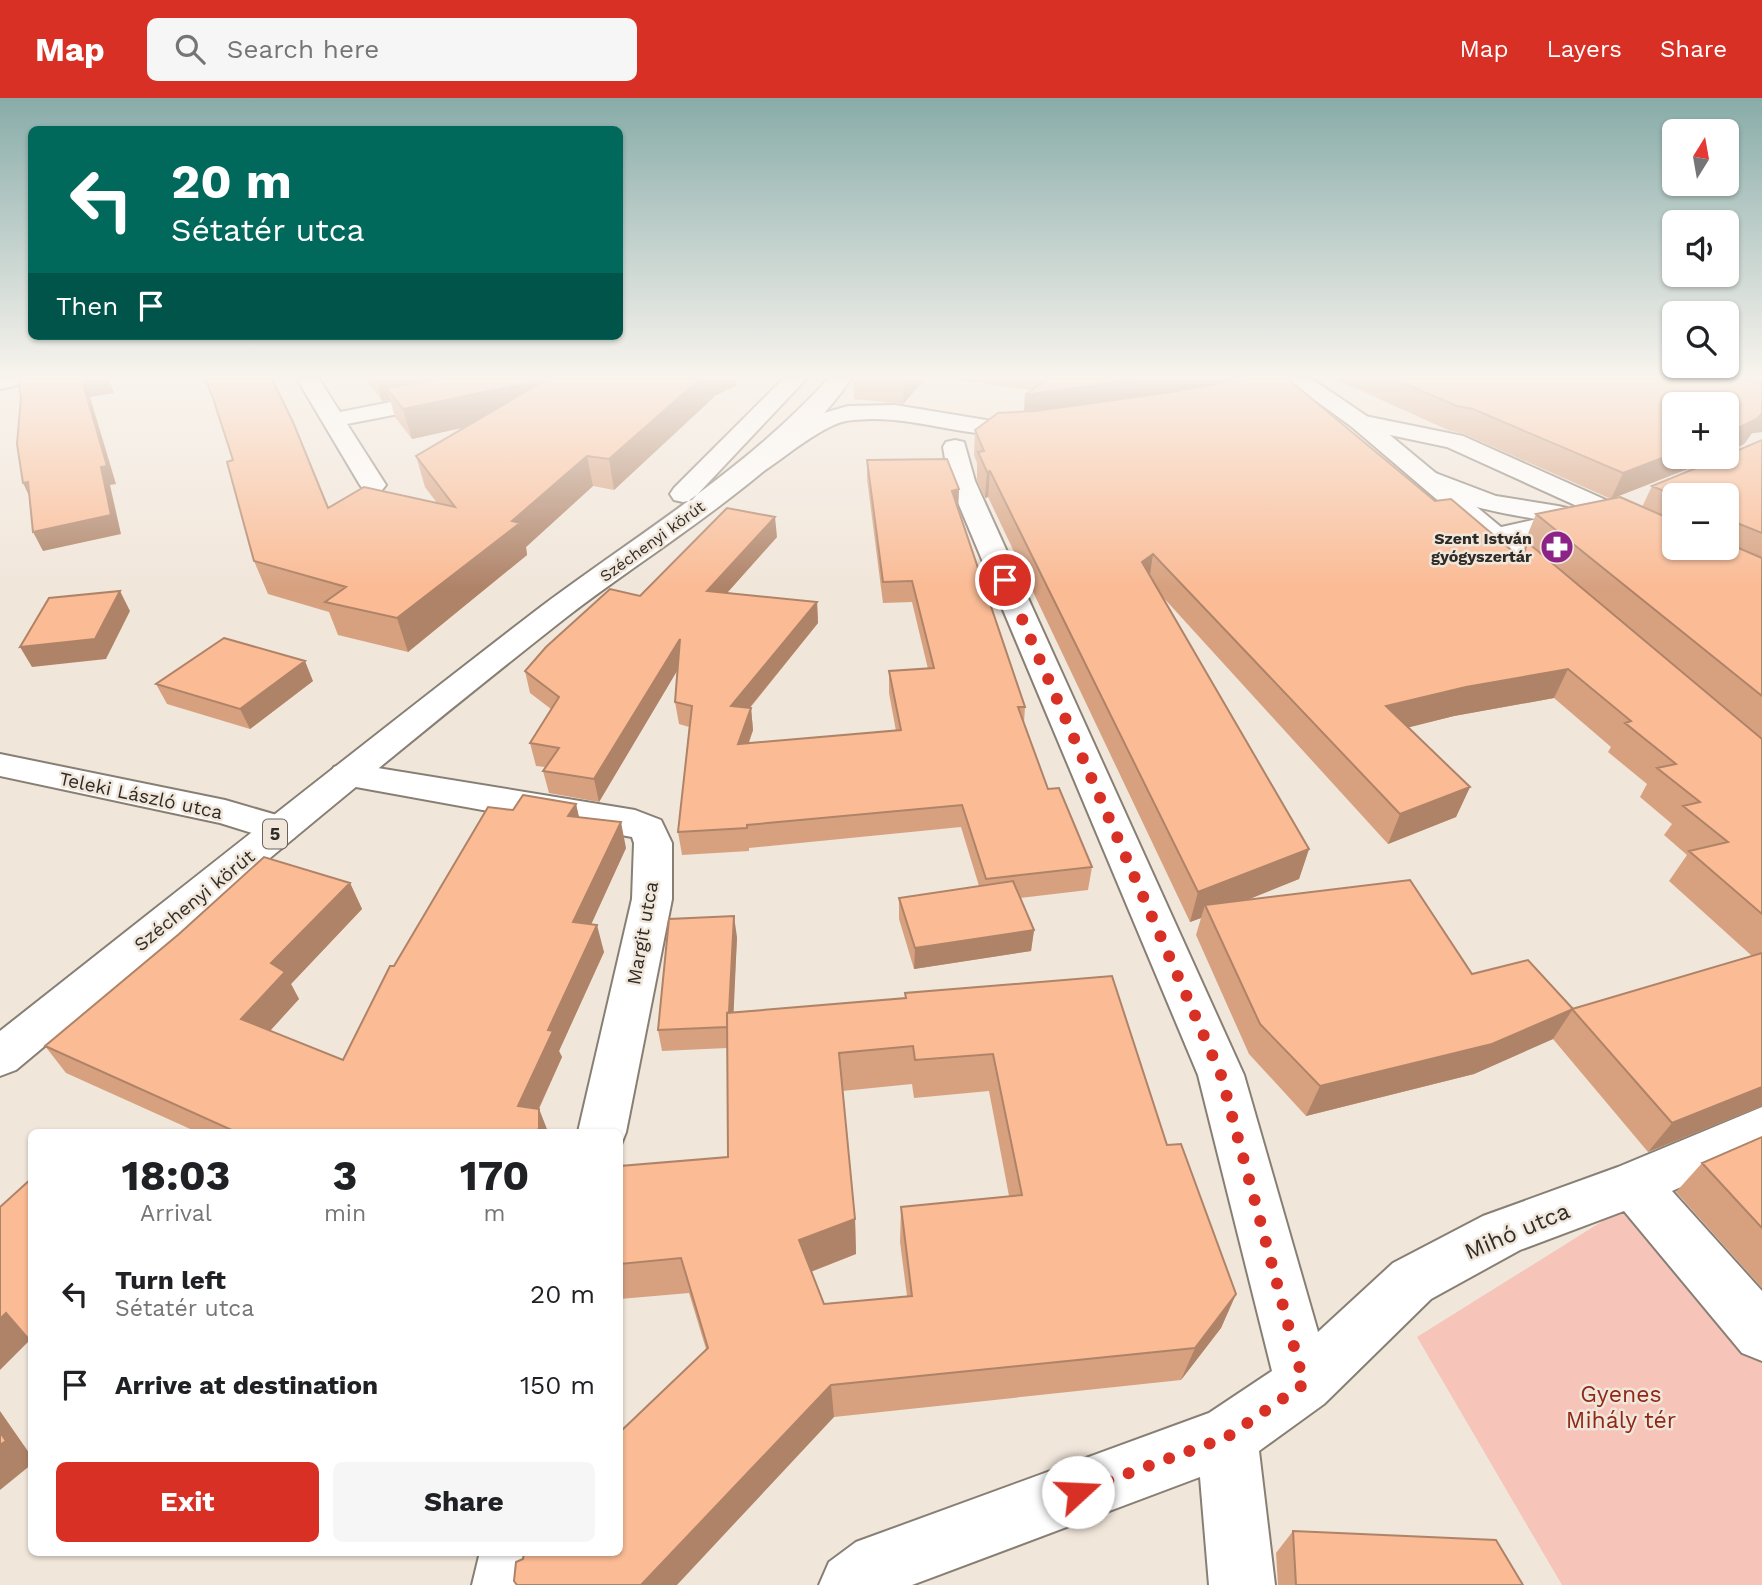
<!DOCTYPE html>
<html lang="en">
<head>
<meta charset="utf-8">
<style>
	:root { --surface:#fff; --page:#f6f6f6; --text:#202124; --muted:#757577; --accent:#d93025 }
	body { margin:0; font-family:"Work Sans",sans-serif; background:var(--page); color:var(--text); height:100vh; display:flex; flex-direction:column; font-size:26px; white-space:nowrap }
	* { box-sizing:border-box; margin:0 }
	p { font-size:23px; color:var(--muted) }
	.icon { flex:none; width:38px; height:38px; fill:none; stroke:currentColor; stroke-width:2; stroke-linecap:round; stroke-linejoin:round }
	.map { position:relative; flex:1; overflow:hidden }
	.panel { position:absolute; left:28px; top:1031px; width:595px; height:427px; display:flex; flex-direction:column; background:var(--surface); border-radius:10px; box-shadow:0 2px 5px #0004 }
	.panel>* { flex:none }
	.banner { position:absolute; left:28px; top:28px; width:595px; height:214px; border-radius:10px; box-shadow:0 2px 5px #0004; background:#00695c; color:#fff; overflow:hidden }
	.needle { width:46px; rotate:11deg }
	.buttons { position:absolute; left:1662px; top:21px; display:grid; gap:14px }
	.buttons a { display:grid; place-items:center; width:77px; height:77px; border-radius:10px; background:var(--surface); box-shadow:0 2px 5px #0004; font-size:35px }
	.pin { position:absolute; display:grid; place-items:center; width:60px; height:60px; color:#fff; margin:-30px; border:4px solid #fff; border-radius:50%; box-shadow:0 2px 7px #0007 }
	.me { position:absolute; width:77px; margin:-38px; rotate:70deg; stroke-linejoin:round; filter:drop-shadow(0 0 5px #0008) }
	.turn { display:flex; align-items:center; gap:24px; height:147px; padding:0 28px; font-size:32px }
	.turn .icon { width:91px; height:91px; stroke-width:2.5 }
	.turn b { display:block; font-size:49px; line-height:60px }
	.then { display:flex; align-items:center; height:66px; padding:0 28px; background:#0003; gap:14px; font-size:26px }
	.eta { display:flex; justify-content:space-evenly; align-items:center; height:119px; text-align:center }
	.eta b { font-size:42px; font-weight:700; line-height:49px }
	.button { display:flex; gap:14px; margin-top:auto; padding:14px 28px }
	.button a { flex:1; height:80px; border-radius:10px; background:var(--accent); color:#fff; font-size:28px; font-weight:700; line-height:80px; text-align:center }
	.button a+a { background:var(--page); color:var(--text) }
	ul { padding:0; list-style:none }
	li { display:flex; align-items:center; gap:21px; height:91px; padding:0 28px }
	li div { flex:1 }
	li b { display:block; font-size:26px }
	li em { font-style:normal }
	header { display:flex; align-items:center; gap:42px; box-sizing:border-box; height:98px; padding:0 35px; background:var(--accent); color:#fff }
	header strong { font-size:33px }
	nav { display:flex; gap:38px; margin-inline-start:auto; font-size:24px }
	.search { width:490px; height:63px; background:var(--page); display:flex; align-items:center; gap:18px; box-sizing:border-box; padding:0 24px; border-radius:10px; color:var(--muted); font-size:26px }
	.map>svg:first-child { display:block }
	.green { fill:#f7c4ba }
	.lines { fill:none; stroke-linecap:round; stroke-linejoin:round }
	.street-casing { stroke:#887f74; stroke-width:4 }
	.secondary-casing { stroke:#887f74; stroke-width:4 }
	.primary-casing { stroke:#887f74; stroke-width:4 }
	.street { fill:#fff; fill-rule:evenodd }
	.secondary { fill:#fff; fill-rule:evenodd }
	.primary { fill:#fff; fill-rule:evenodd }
	.wall { fill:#d7a180; fill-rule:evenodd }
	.shaded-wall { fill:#af8368 }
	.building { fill:#fabb95; stroke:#af8368; stroke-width:2; fill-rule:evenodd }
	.route { stroke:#d93025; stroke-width:12; stroke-dasharray:0 21.6 }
	.labels { text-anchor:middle; stroke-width:5; stroke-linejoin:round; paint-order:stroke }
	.far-poi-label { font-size:16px; font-weight:bold; fill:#2f2b27; stroke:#f1e6da; text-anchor:end }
	.far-street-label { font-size:16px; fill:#2f2b27; stroke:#f1e6da }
	.shield { fill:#f1e6da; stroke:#69635d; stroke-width:2 }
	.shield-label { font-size:18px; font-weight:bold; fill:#2f2b27 }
	.street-label { font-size:19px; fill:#2f2b27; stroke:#f1e6da }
	.near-street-label { font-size:23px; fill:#2f2b27; stroke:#f1e6da }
	.near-park-label { font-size:23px; fill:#8f2817; stroke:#f1e6da }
</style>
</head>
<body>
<header>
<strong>Map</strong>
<div class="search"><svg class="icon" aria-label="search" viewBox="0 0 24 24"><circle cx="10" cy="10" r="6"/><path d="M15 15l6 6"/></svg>Search here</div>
<nav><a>Map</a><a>Layers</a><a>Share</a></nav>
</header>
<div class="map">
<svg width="1762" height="1487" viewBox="0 0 1762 1487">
	<rect width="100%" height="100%" fill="#f1e6da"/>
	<!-- green -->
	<path class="green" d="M1633 1104 1762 1256V1487H1562L1417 1239Z"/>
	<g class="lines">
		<defs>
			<path id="street" d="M0 281H26L23 286 0 291Z
				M297 281H319L340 314 508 281H553L550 286 542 288 347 326 386 387 382 392 373 395 364 392 360 387Z
				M895 307 992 323H1041L1045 328 1041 333C985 347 927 320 871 321 858 322 846 321 834 327 809 338 785 359 762 374L753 377 744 374 740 369 744 364 817 317 848 308Z
				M1360 317 1463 338 1675 433V450H1681L1665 449 1592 415 1595 420 1592 426 1498 446 1488 444 1484 438 1488 432 1537 421C1510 417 1432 403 1416 381L1420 376 1429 373 1438 376 1496 398 1558 408 1567 410 1570 414 1588 413 1447 349 1352 329 1348 324 1352 319Z
				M955 342 964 344 975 383 1244 977 1318 1234 1393 1165 1483 1118 1618 1069 1762 1009V1053L1672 1093 1762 1193V1263L1742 1255 1624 1113 1520 1152 1431 1201 1324 1306 1259 1353 1275 1487H1209L1200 1379 912 1487H819L829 1464 856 1444 1209 1315 1272 1273 1198 977 949 383 943 349 946 344Z
				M0 656 225 702 294 722 300 731 294 740 281 744 220 725 0 678Z
				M347 665 635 712 661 722 672 745V801L626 1034 620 1049V1034H578L632 801 634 745 632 739 334 685 329 677 334 669Z
				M480 1454H544L538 1487H472Z"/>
			<path id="secondary" d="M1286 281H1312L1368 319 1571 487 1576 493 1571 499 1561 502 1551 499 1352 329Z"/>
			<path id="primary" d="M783 281H806L692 402 683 404 674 402 670 396 674 390Z
				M828 281H851C784 378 651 452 559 525 375 670 196 822 16 972L0 978V933C178 793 355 652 534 514 634 438 743 375 828 281Z"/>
		</defs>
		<!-- street casing -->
		<use href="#street" class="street-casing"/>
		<!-- secondary casing -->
		<use href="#secondary" class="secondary-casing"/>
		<!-- primary casing -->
		<use href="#primary" class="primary-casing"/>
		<!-- street -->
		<use href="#street" class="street"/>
		<!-- secondary -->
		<use href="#secondary" class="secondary"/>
		<!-- primary -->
		<use href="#primary" class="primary"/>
	</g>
	<!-- wall -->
	<path class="wall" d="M365 281H736V288L714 298V299L614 392 593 388 526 449 527 457 408 554 338 537 329 514 268 496 254 463 328 410 437 405 425 389 416 358 465 329 412 341 395 319 390 302 382 303Z
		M853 281H925L903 306 854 301Z
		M951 281H1288L1435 403 1520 459 1527 444 1544 459 1525 443 1536 416 1642 409 1652 388 1762 342V1008L1648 1054 1553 941 1474 976 1306 1018 1249 956 1196 837 1201 820 1190 824 988 399 985 400 977 382V365L974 357 975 332 1024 314 1025 297 1031 292ZM1675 397H1727V450H1675ZM1161 497 1388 746 1456 719 1470 689 1408 629 1454 618 1554 600 1611 649 1608 654 1647 686 1640 699 1672 726 1664 737 1687 757 1669 783 1752 858 1572 911 1248 801 1299 781 1309 751Z
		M1335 281H1762V334L1752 335 1744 346 1675 359H1718L1611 401 1464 336 1448 332Z
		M867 362 959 391 958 409 1025 609 1024 625 1048 691 1092 769 1088 792 1020 800 1034 832 1031 853 914 871 899 821V800L979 788 961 729 749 750V753L682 757 678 734 689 629 679 626 675 604 678 571 599 704 549 695 543 673 545 669 536 668 530 645 551 611 530 595 525 573 640 498 777 439 727 495 817 504 818 525 750 610H751L753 632 749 645 896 633 889 595V573L928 571 912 504 883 505 867 381Z
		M313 583 250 631 167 606 156 586Z
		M576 706 579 719 626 750 591 826 604 854 559 953 562 959 539 1011 548 1034H197L66 975 45 948 350 785 362 811 291 886 299 901 270 933 343 962 394 868 513 712Z
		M737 839 733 914 905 900V895L1167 1047 1236 1196 1221 1230 1181 1282 834 1319 523 1461 706 1251 689 1195 620 1201V1068L728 1059 727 950 662 953 658 932ZM912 986 914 1000 989 993 1009 1098 901 1109 900 1144 907 1198 824 1206 811 1174 856 1156 855 1121 842 993Z
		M1762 1039V1190L1676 1094 1702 1065Z
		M1293 1433 1523 1487H1278L1276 1455Z"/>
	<!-- shaded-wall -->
	<path class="shaded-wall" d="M90 281H109L114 295 90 299 116 386 110 387 121 436 43 453 33 434 101 369 82 282Z
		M376 281H494L386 290 390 302 382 303Z
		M547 281 552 310 412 341 403 311Z
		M700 281H736V288L714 298V299L614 392 609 361Z
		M906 281H925L903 306 904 284Z
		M1138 281H1256L1024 319 1025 297Z
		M1762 315V334L1752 335 1744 346 1727 355V335Z
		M1675 355V359H1718L1611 401 1623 375Z
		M587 358 593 388 526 449 527 457 408 554 397 520Z
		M990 373 988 399 985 400 987 374Z
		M28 384 32 404 23 385Z
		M959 391 958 411 952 393Z
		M775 419 777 439 710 514 707 493Z
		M1153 456 1149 483 1142 464Z
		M120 493 130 513 106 561 32 569 20 549Z
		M817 504 818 525 733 630 731 608Z
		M680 541 683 563 599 704 594 681Z
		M305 563 313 583 250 631 240 611Z
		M1568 571 1554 600 1454 618 1375 638 1386 608 1466 589Z
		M751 610 753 632 740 668 738 646Z
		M1470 689 1456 719 1388 746 1400 716Z
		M576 706 582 733 568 718Z
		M621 724 626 750 580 851 573 824Z
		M1309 751 1299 781 1210 817 1205 807 1201 820 1190 824 1198 794Z
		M350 785 362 811 291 886 299 901 257 947 241 921 271 865Z
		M734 818 737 839 732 950 729 929Z
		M597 827 604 854 559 953 562 959 528 1034 518 1008 548 932Z
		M1034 832 1031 853 914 871 915 850Z
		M1573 911 1553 941 1474 976 1306 1018 1320 988Z
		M1762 989V1008L1648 1054 1672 1025Z
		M539 1011 548 1034H537Z
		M855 1121 856 1156 802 1177 799 1142Z
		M1236 1196 1221 1230 1181 1282 1195 1250Z
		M6 1215 32 1240 0 1272V1221Z
		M831 1287 834 1319 677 1487H641Z
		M0 1313 32 1359V1366L0 1392Z"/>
	<!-- building -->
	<path class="building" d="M18 281H90L82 282 107 368 101 369 111 417 33 434 28 384 23 385 17 346 21 299Z
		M205 281H272L293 324 328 410 364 389 455 409 416 358 547 281 403 311 386 290 437 281H700L609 361 587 358 512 423 520 425 397 520 325 504 346 489 254 463 227 364 233 362 213 300Z
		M875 281H906L904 284Z
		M1047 281H1138L1025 297Z
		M1241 281H1288L1435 403 1451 401 1523 462 1527 444 1762 641V816L1689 753 1728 744 1683 708 1700 704 1657 670 1676 666 1625 625 1631 623 1568 571 1466 589 1386 608 1470 689 1400 716 1153 456 1142 464 1309 751 1198 794 990 373 987 374 978 354 984 353 975 332 998 315 1035 313 1172 294Z
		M1394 281H1744L1762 286V315L1757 321 1727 335V306H1675V355L1623 375 1473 311 1457 308Z
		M1762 342V435L1727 421V397L1675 398 1652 388 1723 359H1727V357Z
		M947 361 959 391 952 393 1025 609H1018L1048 691 1059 690 1092 769 986 781 962 707 747 727V730L678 734 692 608 675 604 680 541 594 681 543 673 559 650 530 645 559 599 525 573 546 549 610 491 640 498 727 410 775 419 707 493 817 504 731 608 751 610 738 646 901 632 889 573 934 570 912 483 883 484 867 362Z
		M1620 399 1675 423V450H1727V445L1762 460V598L1536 416Z
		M120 493 95 541 20 549 49 500Z
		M224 540 305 563 240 611 156 586Z
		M523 697 576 706 568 718 621 724 573 824 597 827 548 932 553 933 518 1008 539 1011V1030L537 1034H236L45 948 179 836 264 759 350 785 271 865 285 874 241 921 343 962 390 868H394L488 709 513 712Z
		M1410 782 1472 876 1528 862 1573 911 1492 946 1320 988 1260 926 1205 807Z
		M1013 783 1034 832 915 850 899 800Z
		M734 818 729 914 727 915V929L658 932 669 821Z
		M1762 855V989L1672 1025 1572 911Z
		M1112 878 1167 1047 1181 1046 1236 1196 1195 1250 831 1287 641 1487H517L514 1483 516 1464 523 1461 524 1454H620V1334L708 1250 681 1160 620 1166V1068L728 1059 727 915 906 900 905 895ZM913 948 915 962 993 956 1022 1097 901 1109 912 1198 824 1206 799 1142 855 1121 839 955Z
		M1762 1039V1130L1702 1065Z
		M32 1080V1245L6 1215 0 1221V1109Z
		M0 1334 6 1343 0 1347Z
		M1293 1433 1496 1442 1523 1487H1296Z"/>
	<!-- sky -->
	<linearGradient id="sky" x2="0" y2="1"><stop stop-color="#88aca9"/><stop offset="0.57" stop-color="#f9f4ee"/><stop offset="1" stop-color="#f9f4ee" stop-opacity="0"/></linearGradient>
	<rect width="1762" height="489" fill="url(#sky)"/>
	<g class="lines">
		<!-- route -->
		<path class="route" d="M1005 482 1221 977 1304 1286 1227 1339 1078 1394"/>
	</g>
	<!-- icons -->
	<defs>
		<symbol id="pharmacy-disc" viewBox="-11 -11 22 22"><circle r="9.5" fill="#8d2387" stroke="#f1e6da"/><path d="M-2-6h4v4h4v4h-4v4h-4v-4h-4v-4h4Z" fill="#fff"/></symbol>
	</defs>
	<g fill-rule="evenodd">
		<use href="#pharmacy-disc" x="1538" y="430" width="38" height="38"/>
	</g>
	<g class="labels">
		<!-- far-poi labels -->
		<g class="far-poi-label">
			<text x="1532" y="446">Szent István<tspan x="1532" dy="18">gyógyszertár</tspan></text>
		</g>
		<!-- far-street labels -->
		<g class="far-street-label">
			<text transform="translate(652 443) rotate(-36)" y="6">Széchenyi körút</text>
		</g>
		<!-- shield labels -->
		<rect class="shield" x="263" y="721.5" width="24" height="29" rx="5"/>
		<g class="shield-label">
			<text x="275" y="742">5</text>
		</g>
		<!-- street labels -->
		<g class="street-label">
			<text transform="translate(141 697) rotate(12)" y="7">Teleki László utca</text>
			<text transform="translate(194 802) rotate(-39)" y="7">Széchenyi körút</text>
			<text transform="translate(642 835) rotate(-80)" y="7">Margit utca</text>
		</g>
		<!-- near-street labels -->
		<g class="near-street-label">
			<text transform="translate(1517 1133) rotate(-23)" y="8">Mihó utca</text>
		</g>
		<!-- near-park labels -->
		<g class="near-park-label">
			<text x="1621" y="1304">Gyenes<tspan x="1621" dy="26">Mihály tér</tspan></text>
		</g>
	</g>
</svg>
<div class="buttons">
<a><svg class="needle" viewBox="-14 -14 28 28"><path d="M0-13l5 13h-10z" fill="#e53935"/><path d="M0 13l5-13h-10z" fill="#757577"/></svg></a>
<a><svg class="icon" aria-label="sound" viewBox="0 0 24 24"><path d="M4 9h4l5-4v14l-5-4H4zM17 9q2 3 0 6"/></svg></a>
<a><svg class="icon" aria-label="search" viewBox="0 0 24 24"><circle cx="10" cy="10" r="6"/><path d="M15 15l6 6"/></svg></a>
<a>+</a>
<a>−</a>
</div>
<div class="pin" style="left:1005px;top:482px;background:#d93025"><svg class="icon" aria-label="arrive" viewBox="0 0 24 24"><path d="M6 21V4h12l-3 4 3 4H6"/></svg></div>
<svg class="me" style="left:1078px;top:1394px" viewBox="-20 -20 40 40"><circle r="19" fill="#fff"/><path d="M0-13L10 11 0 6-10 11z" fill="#d93025"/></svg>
<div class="banner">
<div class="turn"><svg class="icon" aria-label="left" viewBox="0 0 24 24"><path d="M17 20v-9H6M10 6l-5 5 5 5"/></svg><div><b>20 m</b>Sétatér utca</div></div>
<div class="then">Then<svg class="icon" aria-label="arrive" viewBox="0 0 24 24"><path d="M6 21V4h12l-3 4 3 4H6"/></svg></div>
</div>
<section class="panel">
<div class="eta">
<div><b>18:03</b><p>Arrival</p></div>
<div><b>3</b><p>min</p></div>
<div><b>170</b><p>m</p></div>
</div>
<ul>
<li><svg class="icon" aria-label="left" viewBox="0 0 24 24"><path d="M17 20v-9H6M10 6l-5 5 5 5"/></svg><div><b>Turn left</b><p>Sétatér utca</p></div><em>20 m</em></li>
<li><svg class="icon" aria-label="arrive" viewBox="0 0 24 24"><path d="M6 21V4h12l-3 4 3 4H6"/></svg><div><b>Arrive at destination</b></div><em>150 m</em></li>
</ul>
<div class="button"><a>Exit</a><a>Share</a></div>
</section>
</div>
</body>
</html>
